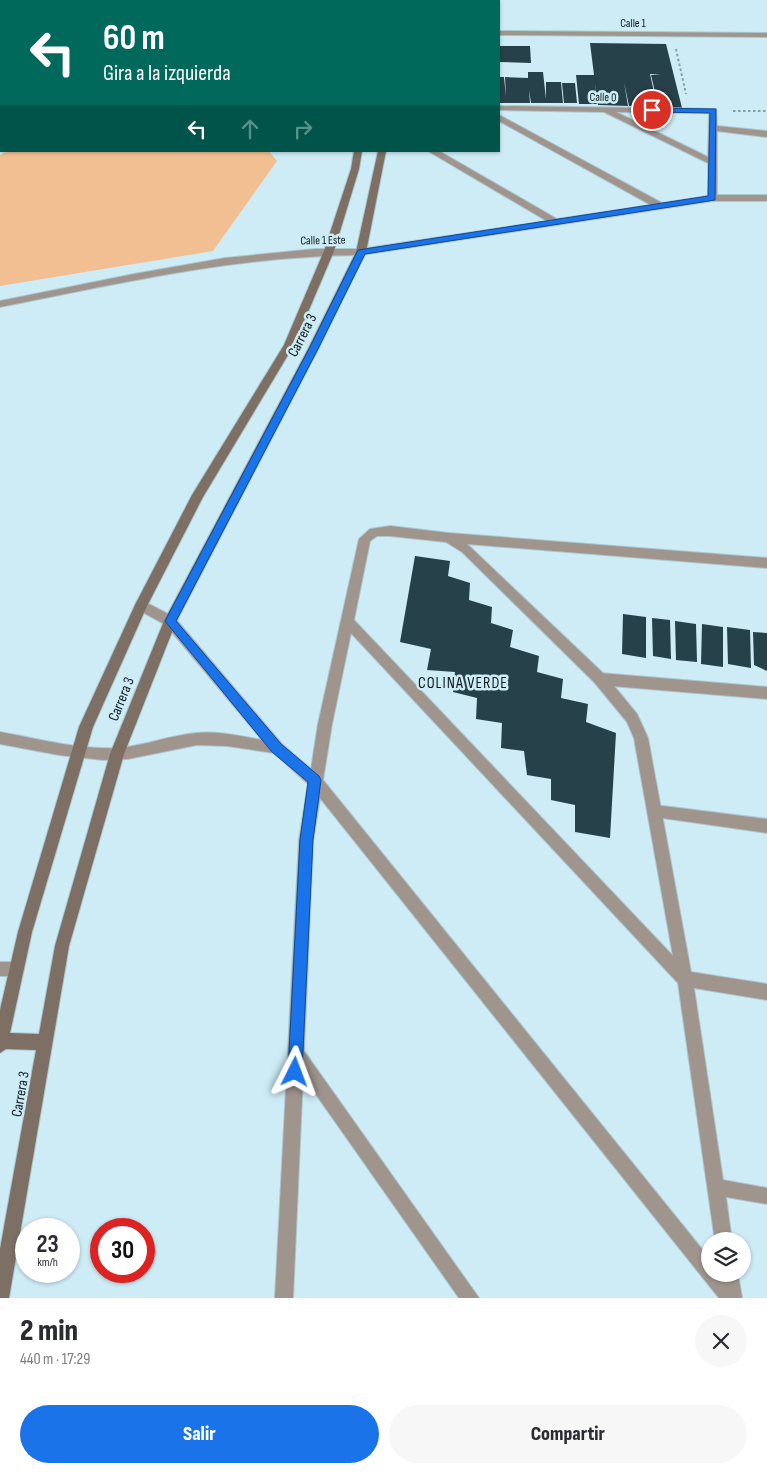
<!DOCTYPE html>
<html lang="es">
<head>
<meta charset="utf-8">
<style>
	:root { --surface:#fff; --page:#f7f7f7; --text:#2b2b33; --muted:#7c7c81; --accent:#1a73e8 }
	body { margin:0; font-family:"Sofia Sans Condensed",sans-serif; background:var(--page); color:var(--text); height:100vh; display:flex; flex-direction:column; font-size:19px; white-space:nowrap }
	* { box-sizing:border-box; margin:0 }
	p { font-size:16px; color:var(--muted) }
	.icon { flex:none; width:28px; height:28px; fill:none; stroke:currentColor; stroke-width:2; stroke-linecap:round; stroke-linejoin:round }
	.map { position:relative; height:1298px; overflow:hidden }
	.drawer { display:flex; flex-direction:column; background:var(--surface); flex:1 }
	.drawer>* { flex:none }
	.hud { position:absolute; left:0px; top:0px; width:500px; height:152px; box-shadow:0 1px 4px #0004; background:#00695c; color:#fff; overflow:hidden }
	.fabs { position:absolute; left:701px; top:1232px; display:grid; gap:10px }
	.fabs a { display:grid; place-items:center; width:50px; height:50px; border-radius:50%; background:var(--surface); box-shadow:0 1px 4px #0004; font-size:25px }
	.speed { position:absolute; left:15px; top:1218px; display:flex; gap:10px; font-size:25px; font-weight:700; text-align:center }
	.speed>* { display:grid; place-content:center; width:65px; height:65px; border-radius:50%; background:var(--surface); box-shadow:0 1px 4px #0004; line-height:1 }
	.speed small { font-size:12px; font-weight:400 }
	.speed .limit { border:8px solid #d22; background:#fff; color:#111 }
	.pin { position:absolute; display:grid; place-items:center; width:42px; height:42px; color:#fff; margin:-21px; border:2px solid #fff; border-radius:50%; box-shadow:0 1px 5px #0007 }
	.me { position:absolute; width:55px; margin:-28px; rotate:3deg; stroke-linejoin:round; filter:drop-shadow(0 0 4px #0008) }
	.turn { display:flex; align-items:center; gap:18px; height:105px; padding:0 20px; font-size:22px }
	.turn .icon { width:65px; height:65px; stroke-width:2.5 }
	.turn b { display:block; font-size:35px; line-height:42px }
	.lanes { display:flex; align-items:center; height:48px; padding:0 20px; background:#0003; justify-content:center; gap:25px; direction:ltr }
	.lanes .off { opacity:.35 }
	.round { display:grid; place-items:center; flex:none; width:52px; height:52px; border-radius:26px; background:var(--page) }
	.head { display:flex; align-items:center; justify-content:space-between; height:85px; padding:0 20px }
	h1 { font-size:30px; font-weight:800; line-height:38px }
	.cta { display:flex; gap:10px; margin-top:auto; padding:10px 20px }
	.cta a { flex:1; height:58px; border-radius:30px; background:var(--accent); color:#fff; font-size:20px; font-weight:800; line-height:58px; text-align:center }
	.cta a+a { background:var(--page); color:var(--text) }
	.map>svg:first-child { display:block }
	.green { fill:#f2bf92 }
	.building { fill:#264149 }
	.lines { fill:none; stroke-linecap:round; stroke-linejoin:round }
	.lane-casing { stroke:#abc6cf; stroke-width:2 }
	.street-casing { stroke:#abc6cf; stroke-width:2 }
	.secondary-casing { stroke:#abc6cf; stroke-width:2 }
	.path { stroke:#879ea6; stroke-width:2; stroke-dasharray:2.5 2.5; stroke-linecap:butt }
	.lane { fill:#9f958d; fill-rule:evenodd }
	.street { fill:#9f958d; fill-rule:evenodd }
	.secondary { fill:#7d6f64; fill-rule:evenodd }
	.route { fill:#1a73e8; stroke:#114b97 }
	.labels { text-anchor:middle; stroke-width:5; stroke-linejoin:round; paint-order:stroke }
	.far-street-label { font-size:12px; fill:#0e191d; stroke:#cdecf6 }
	.street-label { font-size:15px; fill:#0e191d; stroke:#cdecf6 }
	.neighbourhood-label { font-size:16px; letter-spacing:1px; fill:#0e191d; stroke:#cdecf6 }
</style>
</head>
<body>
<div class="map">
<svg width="767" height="1298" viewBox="0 0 767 1298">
	<rect width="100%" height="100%" fill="#cdecf6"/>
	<!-- green -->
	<path class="green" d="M8 151H269L277 161 213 251 0 286V155Z"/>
	<!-- building -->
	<path class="building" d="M590 43 666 44 682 108 659 107 656 93H668L655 92 651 75 661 74H650L657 106H629L624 82 628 106 598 105 595 84 597 104H579L576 75H594Z
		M499 46H530L531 63 499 62Z
		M528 72H543L546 99V82H561L563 103H531L529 90 530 103H499V77H504L506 97 505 77 528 78Z
		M562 83H575L577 103H564Z
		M415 556 450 561 448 576 470 583 469 600 492 607 491 623 513 630 510 647 539 656 537 672 563 679 561 698 588 704 586 722 616 733 610 838 575 832V805L551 800V779L527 775 524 751 501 748 502 723 476 719 477 698 453 692 455 672 427 670 431 649 400 642Z
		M623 614 646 617V658L622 654Z
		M652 618 670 620 671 659 653 656Z
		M675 621 696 624 697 662 676 660Z
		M702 624 723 627V667L701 664Z
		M727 627 750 630 751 668 728 664Z
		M753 632 767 633V671L754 665Z"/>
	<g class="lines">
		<defs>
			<path id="lane" d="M600 673 767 687V699L600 685 595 683 594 679 595 675Z
				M655 805 767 819V833L655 817 650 816 648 811 650 806Z
				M0 962H16L21 964 23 969 21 974 16 976H0Z"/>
			<path id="street" d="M39 0H47L48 1H40Z
				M0 31H1V35H0Z
				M499 31 767 33V37L499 35Z
				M499 106 716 109 717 126 767 131V137L717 131V195H767V201H712L361 255C235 256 122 283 0 307V301L134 274 225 258 315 249H361L547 221 428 151H439L557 219 651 205 499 121V115L662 203 708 196V163L604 112 499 110ZM616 112 709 113 708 157Z
				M390 526 449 533 767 558V568L467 544 605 675 637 714 648 738 691 972 767 984V1000L694 988 723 1180 767 1188V1204L726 1197 732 1241H715L678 983 351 633 332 724 323 780 710 1259V1274H738L742 1298H719L320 798 313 840 304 1051 479 1298H459L303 1076 293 1298H275L299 840 308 784 274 753 227 746 197 745 128 759 103 760 59 755 0 744V732C39 739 78 750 118 748 145 746 170 735 197 733 219 731 240 736 262 740L166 625 137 609 135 605 137 601 141 600 174 617 282 744 311 769 318 724 359 539 370 529ZM377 536H390L446 542 462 552 595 683 627 722 634 738 673 956 354 620 370 541Z"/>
			<path id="secondary" d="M365 0H373V1H365Z
				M386 0H394V1H386Z
				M354 151H362L359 169 334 251 294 345 203 497 147 606 93 727 32 932 10 1033 39 1034 55 946 110 754 164 621 308 349 356 252 378 151H386L366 252 318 349 176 622 124 754 69 946 9 1298H0V1249L36 1050 6 1049 0 1053V1010L18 932 79 727 135 605 192 495 284 345 324 251 351 169Z"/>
		</defs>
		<!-- lane casing -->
		<use href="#lane" class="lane-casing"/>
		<!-- street casing -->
		<use href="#street" class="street-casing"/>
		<!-- secondary casing -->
		<use href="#secondary" class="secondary-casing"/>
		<!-- path -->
		<path class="path" d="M676 49 686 94
			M733 111H767"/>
		<!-- lane -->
		<use href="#lane" class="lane"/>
		<!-- street -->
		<use href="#street" class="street"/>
		<!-- secondary -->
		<use href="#secondary" class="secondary"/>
	</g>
	<!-- route -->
	<path class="route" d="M649 108 716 109 715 200 365 254 318 349 176 621 281 744 319 776 321 780 313 840 302 1072 300 1077 295 1079 290 1077 288 1072 300 840 308 782 272 752 165 621 309 349 358 250 708 196 710 113 652 112 648 110Z"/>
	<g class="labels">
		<!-- far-street labels -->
		<g class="far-street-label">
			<text x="633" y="27">Calle 1</text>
			<text transform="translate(603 97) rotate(1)" y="4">Calle 0</text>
			<text transform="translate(323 240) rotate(-1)" y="4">Calle 1 Este</text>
		</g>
		<!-- street labels -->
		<g class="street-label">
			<text transform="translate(302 335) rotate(-63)" y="5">Carrera 3</text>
			<text transform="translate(121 699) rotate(-68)" y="5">Carrera 3</text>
			<text transform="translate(20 1094) rotate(-80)" y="5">Carrera 3</text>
		</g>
		<!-- neighbourhood labels -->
		<g class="neighbourhood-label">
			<text x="463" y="688">COLINA VERDE</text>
		</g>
	</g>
</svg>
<div class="fabs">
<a><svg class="icon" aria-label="layers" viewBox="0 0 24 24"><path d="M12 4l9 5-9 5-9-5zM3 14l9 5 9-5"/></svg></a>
</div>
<div class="speed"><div>23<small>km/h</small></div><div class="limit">30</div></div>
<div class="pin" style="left:652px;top:110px;background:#d93025"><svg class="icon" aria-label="arrive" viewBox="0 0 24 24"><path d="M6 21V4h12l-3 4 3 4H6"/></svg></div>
<svg class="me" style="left:295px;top:1072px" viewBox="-20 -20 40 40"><path d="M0-17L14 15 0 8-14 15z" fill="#1a73e8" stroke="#fff" stroke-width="4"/></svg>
<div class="hud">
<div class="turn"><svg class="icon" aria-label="left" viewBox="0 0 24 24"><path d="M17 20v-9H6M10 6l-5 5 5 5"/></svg><div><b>60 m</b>Gira a la izquierda</div></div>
<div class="lanes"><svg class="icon" aria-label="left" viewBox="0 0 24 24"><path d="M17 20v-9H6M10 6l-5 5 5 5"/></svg><svg class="icon off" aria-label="ahead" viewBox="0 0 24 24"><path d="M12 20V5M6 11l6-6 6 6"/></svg><svg class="icon off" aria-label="right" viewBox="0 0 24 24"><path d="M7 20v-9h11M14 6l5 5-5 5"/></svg></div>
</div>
</div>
<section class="drawer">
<div class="head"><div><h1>2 min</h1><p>440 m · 17:29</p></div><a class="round"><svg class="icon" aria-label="close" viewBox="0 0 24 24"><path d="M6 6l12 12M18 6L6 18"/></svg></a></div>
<div class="cta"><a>Salir</a><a>Compartir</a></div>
</section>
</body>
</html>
